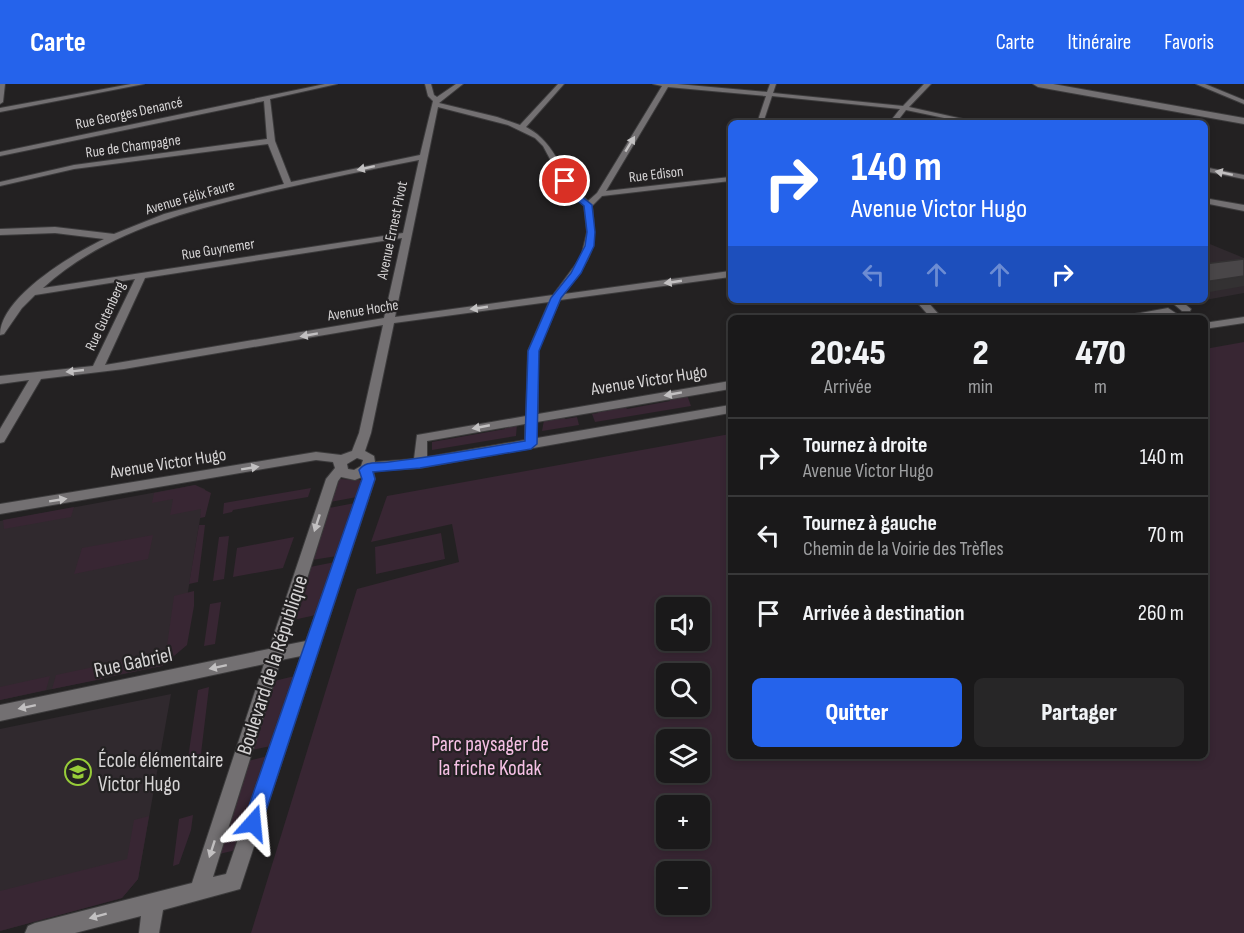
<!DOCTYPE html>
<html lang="fr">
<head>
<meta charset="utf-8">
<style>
	:root { --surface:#1a191a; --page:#272627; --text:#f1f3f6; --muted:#9fa0a2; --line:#383839; --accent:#2563eb }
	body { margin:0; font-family:"Sofia Sans Condensed",sans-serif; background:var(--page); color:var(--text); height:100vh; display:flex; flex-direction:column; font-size:22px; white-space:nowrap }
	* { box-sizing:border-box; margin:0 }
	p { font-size:20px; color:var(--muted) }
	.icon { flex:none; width:33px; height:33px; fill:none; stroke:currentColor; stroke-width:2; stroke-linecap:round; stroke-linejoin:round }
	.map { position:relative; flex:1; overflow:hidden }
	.drawer { position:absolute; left:728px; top:231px; width:480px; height:444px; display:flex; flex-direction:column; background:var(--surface); border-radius:9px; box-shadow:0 3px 9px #0003,0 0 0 2px var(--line) }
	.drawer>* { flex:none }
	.guide { position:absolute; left:728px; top:36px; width:480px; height:183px; border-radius:9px; box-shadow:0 3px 9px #0003,0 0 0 2px var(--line); background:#2563eb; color:#fff; overflow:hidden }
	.fabs { position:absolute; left:656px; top:513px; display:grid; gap:12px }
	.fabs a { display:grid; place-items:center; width:54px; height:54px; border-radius:9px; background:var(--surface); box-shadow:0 3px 9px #0003,0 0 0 2px var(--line); font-size:30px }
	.pin { position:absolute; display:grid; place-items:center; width:51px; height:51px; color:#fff; margin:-26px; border:3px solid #fff; border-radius:50%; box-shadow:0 2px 6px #0007 }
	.me { position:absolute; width:66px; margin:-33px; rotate:18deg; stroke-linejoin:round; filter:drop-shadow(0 0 4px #0008) }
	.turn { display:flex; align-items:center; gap:21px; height:126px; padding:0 24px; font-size:27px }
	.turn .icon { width:78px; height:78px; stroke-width:2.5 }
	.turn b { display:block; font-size:42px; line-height:51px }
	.lanes { display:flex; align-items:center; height:57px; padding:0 24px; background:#0003; justify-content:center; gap:30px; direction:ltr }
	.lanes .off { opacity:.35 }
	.eta { display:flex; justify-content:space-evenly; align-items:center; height:102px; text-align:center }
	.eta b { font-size:36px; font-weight:800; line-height:42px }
	.action { display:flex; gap:12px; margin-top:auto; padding:12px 24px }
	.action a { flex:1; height:69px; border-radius:9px; background:var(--accent); color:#fff; font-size:24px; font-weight:800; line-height:69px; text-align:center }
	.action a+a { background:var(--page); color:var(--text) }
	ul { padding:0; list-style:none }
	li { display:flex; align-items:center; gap:18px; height:78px; padding:0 24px; border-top:2px solid var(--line) }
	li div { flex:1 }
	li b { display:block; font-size:22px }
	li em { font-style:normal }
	header { display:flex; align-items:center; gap:36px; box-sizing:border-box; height:84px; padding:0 30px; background:var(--accent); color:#fff }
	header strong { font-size:28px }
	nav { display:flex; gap:33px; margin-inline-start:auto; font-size:21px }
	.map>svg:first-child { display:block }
	.built { fill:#30292e }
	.green { fill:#382633; fill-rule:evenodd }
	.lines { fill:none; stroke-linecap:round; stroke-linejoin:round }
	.street-casing { stroke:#3c3b3c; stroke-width:2 }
	.secondary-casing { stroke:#3c3b3c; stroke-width:2 }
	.street { fill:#737072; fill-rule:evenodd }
	.secondary { fill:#737072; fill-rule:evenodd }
	.shaded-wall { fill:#333132 }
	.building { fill:#494648; stroke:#333132; stroke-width:1.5 }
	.oneway { fill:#c2c0c1 }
	.route { fill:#2563eb; stroke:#184099; stroke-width:1.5 }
	.labels { text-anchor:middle; stroke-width:4.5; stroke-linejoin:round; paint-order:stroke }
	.far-street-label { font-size:15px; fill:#d6d4d5; stroke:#232122 }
	.street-label { font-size:18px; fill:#d6d4d5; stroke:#232122 }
	.near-street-label { font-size:21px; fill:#d6d4d5; stroke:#232122 }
	.near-park-label { font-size:21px; fill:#f6c0e5; stroke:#232122 }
	.near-poi-label { font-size:21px; fill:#d6d4d5; stroke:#232122; text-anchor:start }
</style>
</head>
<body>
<header>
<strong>Carte</strong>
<nav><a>Carte</a><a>Itinéraire</a><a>Favoris</a></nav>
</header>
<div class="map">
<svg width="1244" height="849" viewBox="0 0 1244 849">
	<rect width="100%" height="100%" fill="#232122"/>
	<!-- built -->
	<path class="built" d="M1205 158 1244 174V209L1205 216Z
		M195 401 205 405 178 568 162 582 0 616V437Z
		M171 610 138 795 122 814 0 847V645Z"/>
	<!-- green -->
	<path class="green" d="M1244 258V849H251L357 505 459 478 452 440 371 458 387 412 730 350V672H1204L1205 265ZM666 524H699V556H666ZM666 590H699V622H666ZM666 656H699V688H666ZM666 722H699V754H666ZM666 788H699V820H666Z
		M687 311 691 322 595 338 592 330 598 329V326L625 322 627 325 670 317 669 314Z
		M564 332 565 335 577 333 579 341 542 347 544 336Z
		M517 340 516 352 432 366V358L505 345V342Z
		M339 395 363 396 357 413 330 418Z
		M195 401 211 409 205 433 200 434 201 425 170 431 173 415 152 419 154 409Z
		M311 404 308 413 233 426 232 428 223 430 224 419Z
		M355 419 337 472 312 476 329 424Z
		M74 423 71 433 4 445 3 436Z
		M199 441H205L198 498 189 500Z
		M441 449 445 475 376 490 375 463Z
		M153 451 148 475 74 490 82 464Z
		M229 452 224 495 213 497 219 453Z
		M294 453 283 484 233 493 237 464Z
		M335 478 316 531 293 536 310 483Z
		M194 507V522L187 561 162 582 107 593 113 579 141 573 142 570 144 569 142 581 165 576 174 512Z
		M221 518 215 560 204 562 210 520Z
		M103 581 102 595 52 605 56 591Z
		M50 592 46 606 0 616V603Z
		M295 592 271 662 251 666 274 597Z
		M209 603 200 678 187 681 198 606Z
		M268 672 236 766 219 770 248 677Z
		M193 731 191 746 179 780 173 782 179 735Z
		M149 732 138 795 122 814 0 847V807L127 775 134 736Z"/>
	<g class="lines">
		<defs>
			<path id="street" d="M0 0H5L3 18 0 20Z
				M131 0H144L0 28V24Z
				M325 0H337L270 15 275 57 291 98 420 71 433 17 428 12 425 0H431L434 11 437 13 456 0H463L439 19 497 33 520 41 558 0H564L526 43C559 60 560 94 588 117L597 109 662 2 653 0H677L767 8 770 0H776L773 9 903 22 924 0H931L909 23 981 39H968L906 26 896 39H889L900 25 772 12 763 39H757L766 12 668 3 606 107 730 93V97L602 112 592 122C598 168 591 173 564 210L730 187V193L560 216 538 267V330L730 297V305L537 338V354L730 321V329L420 384 373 387 375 395 240 805 163 826 159 849H139L141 832 75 849H25L28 842 35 839 192 799 264 580 0 637V621L269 565 326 395 335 384 333 378 316 376 0 430V420L316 368 341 371 352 367 359 349 383 241 124 285 41 295 4 358 0 359V345L29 296 0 300V292L93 282 135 195 35 211 22 224 4 250 0 251C0 213 73 170 104 155L55 149 0 151V145L55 143 114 150 164 130 197 121 284 100 268 60 74 85 0 102V98L74 81 267 55 264 17 0 72V68ZM438 23 508 41 535 54 543 62 564 101 584 122 587 148 581 173 553 211 395 233ZM419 76 403 149 43 204C106 146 195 125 276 106 324 95 372 85 419 76ZM402 154 384 234 105 281 145 194ZM549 218 528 267 526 332 417 351 414 375 375 378 374 372 365 367 371 349 394 239ZM525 340V356L427 373V357ZM357 374 363 376 361 382 354 386 348 385 347 380ZM341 393 355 396 362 393 363 395 306 557 286 561 338 397ZM301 572 226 790 213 793 281 576Z
				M1196 0H1205L1244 16V20Z
				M1204 83 1244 91V95L1204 87Z
				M1204 114 1244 121V127L1204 119Z
				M915 216H926L942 234H931Z
				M1169 216H1180L1191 225 1190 227H1182Z
				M1168 224 1183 234H1171L1166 230 1146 234H1124L1129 231Z
				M1244 233V239L1204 245V239Z"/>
			<path id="secondary" d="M1033 0H1053L1244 34V40L1038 3Z"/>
		</defs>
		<!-- street casing -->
		<use href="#street" class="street-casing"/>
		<!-- secondary casing -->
		<use href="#secondary" class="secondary-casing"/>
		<!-- street -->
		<use href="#street" class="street"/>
		<!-- secondary -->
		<use href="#secondary" class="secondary"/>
	</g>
	<!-- shaded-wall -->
	<path class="shaded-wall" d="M1244 192V202L1204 209 1205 198Z"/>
	<!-- building -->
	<path class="building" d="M1244 175V192L1204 198V180Z"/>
	<!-- one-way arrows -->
	<defs><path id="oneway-solid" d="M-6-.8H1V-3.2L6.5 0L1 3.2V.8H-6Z" transform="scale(1.5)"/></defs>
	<g class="oneway">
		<use href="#oneway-solid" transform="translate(630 60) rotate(-59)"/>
		<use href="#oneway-solid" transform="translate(366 84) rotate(168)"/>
		<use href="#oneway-solid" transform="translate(1224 89) rotate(-168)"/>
		<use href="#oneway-solid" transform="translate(673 198) rotate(172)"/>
		<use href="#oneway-solid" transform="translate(479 224) rotate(172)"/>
		<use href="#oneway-solid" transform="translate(309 251) rotate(170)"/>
		<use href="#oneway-solid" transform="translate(75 287) rotate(174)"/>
		<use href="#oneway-solid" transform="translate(673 310) rotate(170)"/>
		<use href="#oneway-solid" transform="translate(481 343) rotate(169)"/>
		<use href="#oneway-solid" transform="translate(250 384) rotate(-9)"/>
		<use href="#oneway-solid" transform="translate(58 416) rotate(-9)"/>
		<use href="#oneway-solid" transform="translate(317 439) rotate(108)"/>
		<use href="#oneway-solid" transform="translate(218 583) rotate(168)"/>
		<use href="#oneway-solid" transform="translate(27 623) rotate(168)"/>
		<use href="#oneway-solid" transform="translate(212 765) rotate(108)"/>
		<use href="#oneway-solid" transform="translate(98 832) rotate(165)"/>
	</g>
	<!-- route -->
	<path class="route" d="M565 94 575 107 592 121 595 148 594 162 581 189 561 214 539 267 537 360 531 365 420 384 373 388 375 395 262 739 259 745 253 748 246 745 243 739 362 395 359 386C366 376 377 380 389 378 434 373 479 365 525 357L528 267 551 214 571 189 585 162 587 148 584 122 569 110 561 97Z"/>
	<!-- icons -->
	<defs>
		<symbol id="school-ring" viewBox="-11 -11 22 22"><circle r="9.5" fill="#232122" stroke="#97cc39" stroke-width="1.5"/><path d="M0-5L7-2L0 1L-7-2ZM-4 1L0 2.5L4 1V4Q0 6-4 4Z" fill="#97cc39"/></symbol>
	</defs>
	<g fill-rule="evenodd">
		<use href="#school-ring" x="63" y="673" width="30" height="30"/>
	</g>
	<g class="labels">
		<!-- far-street labels -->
		<g class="far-street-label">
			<text transform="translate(129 29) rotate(-12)" y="5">Rue Georges Denancé</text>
			<text transform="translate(133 62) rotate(-8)" y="5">Rue de Champagne</text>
			<text transform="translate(656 90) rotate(-7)" y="5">Rue Edison</text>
			<text transform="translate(190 113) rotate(-16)" y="5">Avenue Félix Faure</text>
			<text transform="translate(392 146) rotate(-78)" y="5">Avenue Ernest Pivot</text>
			<text transform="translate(218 165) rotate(-9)" y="5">Rue Guynemer</text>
			<text transform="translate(363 226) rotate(-9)" y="5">Avenue Hoche</text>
			<text transform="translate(105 232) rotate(-65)" y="5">Rue Gutenberg</text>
		</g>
		<!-- street labels -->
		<g class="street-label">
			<text transform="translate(649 296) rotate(-9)" y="6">Avenue Victor Hugo</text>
			<text transform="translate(168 379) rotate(-9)" y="6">Avenue Victor Hugo</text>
		</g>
		<!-- near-street labels -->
		<g class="near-street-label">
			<text transform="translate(133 578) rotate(-12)" y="7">Rue Gabriel</text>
			<text transform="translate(272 581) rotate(-72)" y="7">Boulevard de la République</text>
		</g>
		<!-- near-park labels -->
		<g class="near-park-label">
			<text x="490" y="667">Parc paysager de<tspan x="490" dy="24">la friche Kodak</tspan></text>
		</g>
		<!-- near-poi labels -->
		<g class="near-poi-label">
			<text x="98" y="683">École élémentaire<tspan x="98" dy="24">Victor Hugo</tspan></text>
		</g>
	</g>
</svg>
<div class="fabs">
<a><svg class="icon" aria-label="sound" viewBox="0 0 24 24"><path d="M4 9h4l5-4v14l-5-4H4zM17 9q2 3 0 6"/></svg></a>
<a><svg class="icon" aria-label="search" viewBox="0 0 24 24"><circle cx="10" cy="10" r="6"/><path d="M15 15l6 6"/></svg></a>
<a><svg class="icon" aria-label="layers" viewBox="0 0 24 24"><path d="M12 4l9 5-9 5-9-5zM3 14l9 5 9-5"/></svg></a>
<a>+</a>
<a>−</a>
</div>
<div class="pin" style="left:565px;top:97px;background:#d93025"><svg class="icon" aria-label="arrive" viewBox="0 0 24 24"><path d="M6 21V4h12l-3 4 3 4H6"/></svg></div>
<svg class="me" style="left:253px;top:739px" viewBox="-20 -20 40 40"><path d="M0-17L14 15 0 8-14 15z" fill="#2563eb" stroke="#fff" stroke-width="4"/></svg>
<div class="guide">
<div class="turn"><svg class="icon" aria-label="right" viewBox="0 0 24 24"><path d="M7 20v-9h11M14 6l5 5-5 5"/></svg><div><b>140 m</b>Avenue Victor Hugo</div></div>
<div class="lanes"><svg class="icon off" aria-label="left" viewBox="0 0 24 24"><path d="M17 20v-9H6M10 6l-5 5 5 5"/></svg><svg class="icon off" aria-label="ahead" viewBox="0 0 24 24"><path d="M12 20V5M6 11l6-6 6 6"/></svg><svg class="icon off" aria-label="ahead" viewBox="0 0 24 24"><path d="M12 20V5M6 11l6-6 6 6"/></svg><svg class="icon" aria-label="right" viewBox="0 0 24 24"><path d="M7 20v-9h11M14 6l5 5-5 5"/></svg></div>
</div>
<section class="drawer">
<div class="eta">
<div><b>20:45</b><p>Arrivée</p></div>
<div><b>2</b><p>min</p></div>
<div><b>470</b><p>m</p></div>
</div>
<ul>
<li><svg class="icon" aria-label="right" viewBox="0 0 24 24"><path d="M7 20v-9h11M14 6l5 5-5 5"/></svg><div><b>Tournez à droite</b><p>Avenue Victor Hugo</p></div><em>140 m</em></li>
<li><svg class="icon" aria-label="left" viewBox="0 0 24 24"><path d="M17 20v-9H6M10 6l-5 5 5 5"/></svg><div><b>Tournez à gauche</b><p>Chemin de la Voirie des Trèfles</p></div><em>70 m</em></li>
<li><svg class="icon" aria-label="arrive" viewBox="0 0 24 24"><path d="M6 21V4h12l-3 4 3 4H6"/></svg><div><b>Arrivée à destination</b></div><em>260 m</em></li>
</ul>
<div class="action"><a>Quitter</a><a>Partager</a></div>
</section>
</div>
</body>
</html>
